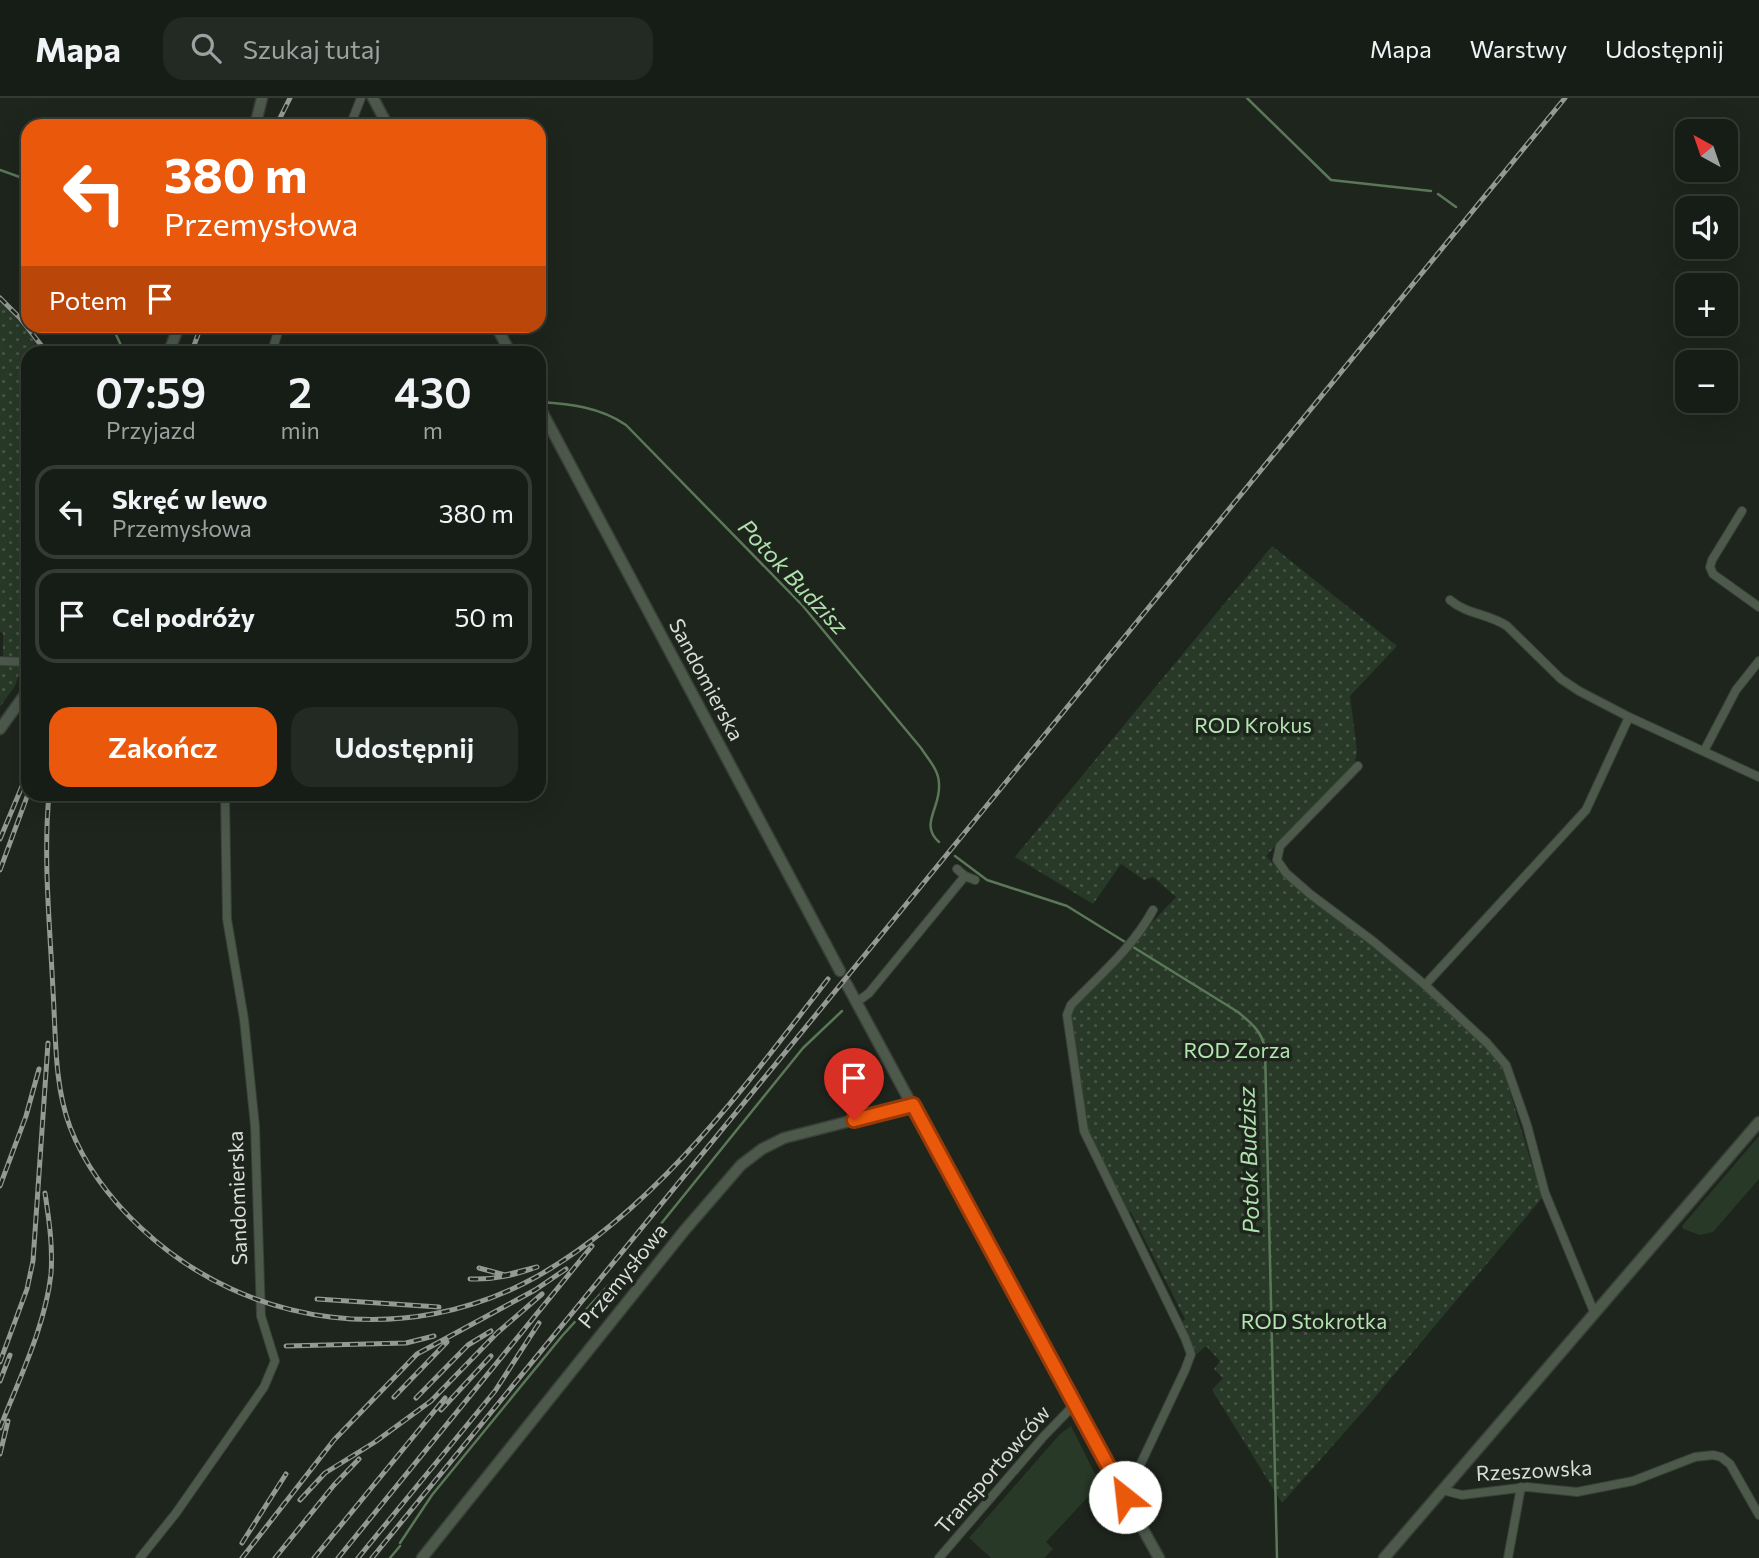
<!DOCTYPE html>
<html lang="pl">
<head>
<meta charset="utf-8">
<style>
	:root { --surface:#161c16; --page:#232923; --text:#f1f3f6; --muted:#9ea1a1; --line:#353a35; --accent:#ea580c }
	body { margin:0; font-family:Commissioner,sans-serif; background:var(--page); color:var(--text); height:100vh; display:flex; flex-direction:column; font-size:26px; white-space:nowrap }
	* { box-sizing:border-box; margin:0 }
	p { font-size:23px; color:var(--muted) }
	.icon { flex:none; width:38px; height:38px; fill:none; stroke:currentColor; stroke-width:2; stroke-linecap:round; stroke-linejoin:round }
	.map { position:relative; flex:1; overflow:hidden }
	.details { position:absolute; left:21px; top:248px; width:525px; height:455px; display:flex; flex-direction:column; background:var(--surface); border-radius:21px; box-shadow:0 7px 28px #0002,0 0 0 2px var(--line) }
	.details>* { flex:none }
	.guide { position:absolute; left:21px; top:21px; width:525px; height:214px; border-radius:21px; box-shadow:0 7px 28px #0002,0 0 0 2px var(--line); background:#ea580c; color:#fff; overflow:hidden }
	.needle { width:46px; rotate:320deg }
	.fabs { position:absolute; left:1675px; top:21px; display:grid; gap:14px }
	.fabs a { display:grid; place-items:center; width:63px; height:63px; border-radius:14px; background:var(--surface); box-shadow:0 7px 28px #0002,0 0 0 2px var(--line); font-size:35px }
	.pin { position:absolute; display:grid; place-items:center; width:60px; height:60px; color:#fff; margin:-72px -30px; border-radius:50% 50% 50% 0; rotate:-45deg; box-shadow:0 0 7px #0007 }
	.pin .icon { rotate:45deg }
	.me { position:absolute; width:77px; margin:-38px; rotate:331deg; stroke-linejoin:round; filter:drop-shadow(0 0 5px #0008) }
	.turn { display:flex; align-items:center; gap:24px; height:147px; padding:0 28px; font-size:32px }
	.turn .icon { width:91px; height:91px; stroke-width:2.5 }
	.turn b { display:block; font-size:49px; line-height:60px }
	.then { display:flex; align-items:center; height:66px; padding:0 28px; background:#0003; gap:14px; font-size:26px }
	.eta { display:flex; justify-content:space-evenly; align-items:center; height:119px; text-align:center }
	.eta b { font-size:42px; font-weight:600; line-height:49px }
	.primary-button { display:flex; gap:14px; margin-top:auto; padding:14px 28px }
	.primary-button a { flex:1; height:80px; border-radius:21px; background:var(--accent); color:#fff; font-size:28px; font-weight:600; line-height:80px; text-align:center }
	.primary-button a+a { background:var(--page); color:var(--text) }
	ul { padding:0; list-style:none }
	li { display:flex; align-items:center; gap:21px; height:94px; margin:0 14px 10px; padding:0 14px; border:4px solid var(--line); border-radius:21px }
	li div { flex:1 }
	li b { display:block; font-size:26px }
	li em { font-style:normal }
	header { display:flex; align-items:center; gap:42px; box-sizing:border-box; height:98px; padding:0 35px; background:var(--surface); border-bottom:2px solid var(--line) }
	header strong { font-size:33px }
	nav { display:flex; gap:38px; margin-inline-start:auto; font-size:24px }
	.search { width:490px; height:63px; background:var(--page); display:flex; align-items:center; gap:18px; box-sizing:border-box; padding:0 24px; border-radius:21px; color:var(--muted); font-size:26px }
	.map>svg:first-child { display:block }
	.grass { fill:#283927 }
	.park { fill:url(#park-dots) }
	.lines { fill:none; stroke-linecap:round; stroke-linejoin:round }
	.stream { stroke:#5a7858; stroke-width:2.5 }
	.minor-casing { stroke:#383f37; stroke-width:10 }
	.tertiary-casing { stroke:#383f37; stroke-width:13 }
	.minor { stroke:#4c594b; stroke-width:8 }
	.tertiary { stroke:#4c594b; stroke-width:10 }
	.rail-casing { stroke:#949993; stroke-width:5 }
	.rail { stroke:#1e251d; stroke-width:2.5; stroke-dasharray:8; stroke-linecap:butt }
	.route-casing { stroke:#983908; stroke-width:18 }
	.route { stroke:#ea580c; stroke-width:12 }
	.labels { text-anchor:middle; stroke-width:7; stroke-linejoin:round; paint-order:stroke }
	.street-label { font-size:21px; fill:#d8ddd7; stroke:#1e251d }
	.park-label { font-size:21px; fill:#b2e5af; stroke:#1e251d }
	.water-label { font-size:23px; font-style:italic; fill:#aee1ab; stroke:#1e251d }
</style>
</head>
<body>
<header>
<strong>Mapa</strong>
<div class="search"><svg class="icon" aria-label="search" viewBox="0 0 24 24"><circle cx="10" cy="10" r="6"/><path d="M15 15l6 6"/></svg>Szukaj tutaj</div>
<nav><a>Mapa</a><a>Warstwy</a><a>Udostępnij</a></nav>
</header>
<div class="map">
<svg width="1759" height="1460" viewBox="0 0 1759 1460">
	<defs>
		<pattern id="park-dots" width="8" height="8" patternUnits="userSpaceOnUse" patternTransform="scale(1.75)"><rect width="8" height="8" fill="#283927"/><path d="M2 2h.1M6 6h.1" fill="none" stroke="#465546" stroke-width="1.8" stroke-linecap="round"/></pattern>
	</defs>
	<rect width="100%" height="100%" fill="#1e251d"/>
	<!-- grass -->
	<path class="grass" d="M1759 1038V1081L1713 1134 1700 1137 1683 1131 1682 1128Z
		M1071 1328 1100 1386 1046 1444 1053 1451 1044 1460H991L969 1440 1060 1336Z"/>
	<!-- park -->
	<path class="park" d="M0 204 9 211 44 255 28 256 27 560 3 559V535L0 534Z
		M1272 448 1397 548 1350 598 1357 653 1355 664 1266 758 1297 790 1371 846 1467 930 1502 968 1542 1100 1366 1310 1282 1405 1212 1292 1223 1280 1214 1271 1220 1263 1206 1248 1197 1256 1181 1225 1185 1221 1131 1114 1126 1116 1087 1033 1070 922 1073 908 1176 799 1153 779 1144 782 1121 766 1093 806 1015 759Z
		M0 567H22L15 588 0 609Z"/>
	<g class="lines">
		<!-- stream -->
		<path class="stream" d="M1247 0 1331 82 1431 93
			M0 72 28 82
			M1438 96 1456 109
			M112 228 125 256
			M540 304C570 306 600 309 626 327L803 508 921 650C928 661 939 672 939 686 941 710 919 726 939 744
			M955 758 987 782 1067 808 1238 914C1251 925 1262 933 1265 951L1277 1460
			M400 1445 432 1397 562 1238 635 1158 803 950 842 913
			M390 1460 400 1448"/>
		<defs>
			<path id="minor" d="M350 28 361 0
				M271 256 280 228
				M1742 413 1712 462 1710 469 1713 476 1759 509
				M1450 502C1466 516 1489 516 1507 528L1561 581 1579 593 1629 619 1759 679
				M0 563 28 564
				M1704 653 1736 592 1759 563
				M1358 668 1280 748 1277 762 1286 775 1310 796 1374 844 1425 887 1487 945 1506 967 1527 1027 1545 1095 1594 1214
				M965 778 975 782
				M1425 887 1586 712 1629 619
				M857 904 869 895 965 778 957 771
				M1442 1392 1462 1397 1527 1389 1577 1394 1633 1383 1695 1359 1713 1357 1721 1359 1730 1366 1759 1417
				M1125 1399 1185 1272 1191 1256 1185 1240 1084 1033 1067 917 1071 907C1100 877 1133 849 1153 812
				M140 1460 176 1415 264 1289 275 1263 261 1218 255 1028 244 921 227 821 225 696
				M939 1460 1044 1338 1074 1307
				M1508 1460 1521 1389"/>
			<path id="tertiary" d="M373 0 388 28
				M255 28 262 0
				M496 228 511 256
				M168 256 179 228
				M539 308 840 873
				M0 631 28 592
				M846 885 1074 1307 1159 1460
				M422 1460 684 1133 741 1067 762 1051 784 1040 913 1007
				M1384 1460 1759 1024"/>
		</defs>
		<!-- minor casing -->
		<use href="#minor" class="minor-casing"/>
		<!-- tertiary casing -->
		<use href="#tertiary" class="tertiary-casing"/>
		<!-- minor -->
		<use href="#minor" class="minor"/>
		<!-- tertiary -->
		<use href="#tertiary" class="tertiary"/>
		<defs>
			<path id="rail" d="M276 28 290 0
				M0 200 20 220 48 256
				M191 256 201 228
				M49 696C43 762 50 828 53 893 56 938 54 986 70 1029 85 1068 111 1102 141 1130 248 1231 408 1250 536 1179 656 1112 745 988 828 881
				M0 741 28 674
				M0 772 28 696
				M0 1088 26 1018 39 971
				M470 1181C495 1182 514 1177 537 1169L505 1177 479 1170
				M317 1201 439 1209
				M286 1248 406 1245 434 1238
				M0 1264 27 1191 33 1163 48 945
				M0 1283 10 1257
				M394 1299 447 1244
				M416 1300 468 1247 491 1233
				M441 1312 491 1258
				M0 1330C19 1281 45 1229 51 1176 53 1148 49 1122 45 1095
				M0 1356 8 1323
				M300 1402 325 1375 375 1344 431 1303 497 1235 542 1196
				M242 1445 286 1376
				M242 1460 334 1342 417 1256 535 1192 566 1171
				M275 1460 334 1387 359 1361
				M314 1460 445 1300
				M338 1460 592 1148
				M358 1460 495 1293 539 1225
				M372 1460 1565 0"/>
		</defs>
		<!-- rail casing -->
		<use href="#rail" class="rail-casing"/>
		<!-- rail -->
		<use href="#rail" class="rail"/>
	</g>
	<g class="lines">
		<defs>
			<path id="route" d="M854 1022 913 1007 1125 1399"/>
		</defs>
		<!-- route casing -->
		<use href="#route" class="route-casing"/>
		<!-- route -->
		<use href="#route" class="route"/>
	</g>
	<g class="labels">
		<!-- street labels -->
		<g class="street-label">
			<text transform="translate(706 582) rotate(62)" y="7">Sandomierska</text>
			<text transform="translate(238 1100) rotate(-92)" y="7">Sandomierska</text>
			<text transform="translate(623 1178) rotate(-51)" y="7">Przemysłowa</text>
			<text transform="translate(993 1372) rotate(-49)" y="7">Transportowców</text>
			<text transform="translate(1534 1373) rotate(-3)" y="7">Rzeszowska</text>
		</g>
		<!-- park labels -->
		<g class="park-label">
			<text x="1253" y="635">ROD Krokus</text>
			<text x="1237" y="960">ROD Zorza</text>
			<text x="1314" y="1231">ROD Stokrotka</text>
		</g>
		<!-- water labels -->
		<g class="water-label">
			<text transform="translate(793 479) rotate(47)" y="8">Potok Budzisz</text>
			<text transform="translate(1249 1062) rotate(-92)" y="8">Potok Budzisz</text>
		</g>
	</g>
</svg>
<div class="fabs">
<a><svg class="needle" viewBox="-14 -14 28 28"><path d="M0-13l5 13h-10z" fill="#e53935"/><path d="M0 13l5-13h-10z" fill="#9ea1a1"/></svg></a>
<a><svg class="icon" aria-label="sound" viewBox="0 0 24 24"><path d="M4 9h4l5-4v14l-5-4H4zM17 9q2 3 0 6"/></svg></a>
<a>+</a>
<a>−</a>
</div>
<div class="pin" style="left:854px;top:1022px;background:#d93025"><svg class="icon" aria-label="arrive" viewBox="0 0 24 24"><path d="M6 21V4h12l-3 4 3 4H6"/></svg></div>
<svg class="me" style="left:1125px;top:1399px" viewBox="-20 -20 40 40"><circle r="19" fill="#fff"/><path d="M0-13L10 11 0 6-10 11z" fill="#ea580c"/></svg>
<div class="guide">
<div class="turn"><svg class="icon" aria-label="left" viewBox="0 0 24 24"><path d="M17 20v-9H6M10 6l-5 5 5 5"/></svg><div><b>380 m</b>Przemysłowa</div></div>
<div class="then">Potem<svg class="icon" aria-label="arrive" viewBox="0 0 24 24"><path d="M6 21V4h12l-3 4 3 4H6"/></svg></div>
</div>
<section class="details">
<div class="eta">
<div><b>07:59</b><p>Przyjazd</p></div>
<div><b>2</b><p>min</p></div>
<div><b>430</b><p>m</p></div>
</div>
<ul>
<li><svg class="icon" aria-label="left" viewBox="0 0 24 24"><path d="M17 20v-9H6M10 6l-5 5 5 5"/></svg><div><b>Skręć w lewo</b><p>Przemysłowa</p></div><em>380 m</em></li>
<li><svg class="icon" aria-label="arrive" viewBox="0 0 24 24"><path d="M6 21V4h12l-3 4 3 4H6"/></svg><div><b>Cel podróży</b></div><em>50 m</em></li>
</ul>
<div class="primary-button"><a>Zakończ</a><a>Udostępnij</a></div>
</section>
</div>
</body>
</html>
